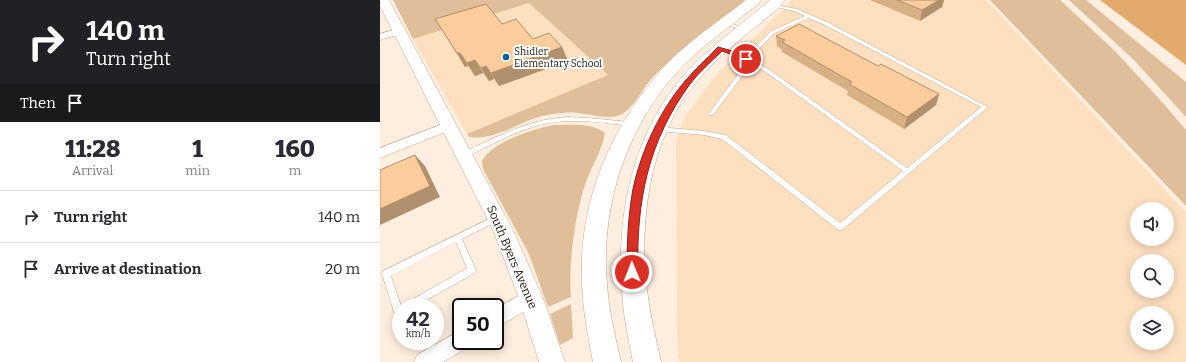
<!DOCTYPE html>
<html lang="en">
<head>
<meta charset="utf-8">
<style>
	:root { --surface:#fff; --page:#f2f2f3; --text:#2b2b33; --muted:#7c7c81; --line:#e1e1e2 }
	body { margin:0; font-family:Bitter,serif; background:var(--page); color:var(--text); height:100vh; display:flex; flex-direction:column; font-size:15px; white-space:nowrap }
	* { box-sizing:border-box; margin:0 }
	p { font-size:13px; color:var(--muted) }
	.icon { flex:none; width:22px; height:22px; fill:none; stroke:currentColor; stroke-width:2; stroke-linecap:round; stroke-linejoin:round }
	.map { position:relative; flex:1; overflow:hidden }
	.side { display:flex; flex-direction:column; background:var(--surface); width:380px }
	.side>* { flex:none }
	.hud { background:#202124; color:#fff; overflow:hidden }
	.buttons { position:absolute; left:750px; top:202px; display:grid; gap:8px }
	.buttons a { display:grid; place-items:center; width:44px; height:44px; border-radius:50%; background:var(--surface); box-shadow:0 2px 10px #0003; font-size:20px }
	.speed { position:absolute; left:12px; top:298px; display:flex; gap:8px; font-size:20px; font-weight:700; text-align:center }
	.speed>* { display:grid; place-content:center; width:52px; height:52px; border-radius:50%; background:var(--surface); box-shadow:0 2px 10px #0003; line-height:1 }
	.speed small { font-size:10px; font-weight:400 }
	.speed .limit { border:2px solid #111; border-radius:6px; background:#fff; color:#111 }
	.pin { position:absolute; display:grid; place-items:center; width:34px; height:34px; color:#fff; margin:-17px; border:2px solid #fff; border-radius:50%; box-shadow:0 1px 4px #0007 }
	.me { position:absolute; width:44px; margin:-22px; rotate:359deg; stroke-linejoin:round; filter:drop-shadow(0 0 3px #0008) }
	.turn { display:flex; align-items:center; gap:14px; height:84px; padding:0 20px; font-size:18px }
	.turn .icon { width:52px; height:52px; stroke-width:2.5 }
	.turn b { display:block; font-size:28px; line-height:34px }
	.then { display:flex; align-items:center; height:38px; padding:0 20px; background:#0003; gap:8px; font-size:15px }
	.eta { display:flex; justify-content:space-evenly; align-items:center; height:68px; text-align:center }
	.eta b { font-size:24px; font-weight:800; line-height:28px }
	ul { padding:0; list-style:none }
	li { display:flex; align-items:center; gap:12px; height:52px; padding:0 20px; border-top:1px solid var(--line) }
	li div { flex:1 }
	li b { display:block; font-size:15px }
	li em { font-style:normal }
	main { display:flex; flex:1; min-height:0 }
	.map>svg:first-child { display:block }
	.built { fill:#fee0c1; fill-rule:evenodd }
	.green { fill:#e1be9a }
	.water { fill:#e2aa6c }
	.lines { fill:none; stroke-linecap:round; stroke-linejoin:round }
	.service-casing { stroke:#c0a991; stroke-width:1 }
	.minor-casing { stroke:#c0a991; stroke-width:1 }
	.tertiary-casing { stroke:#c0a991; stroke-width:1 }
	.secondary-casing { stroke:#c0a991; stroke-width:1 }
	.service { fill:#fff; fill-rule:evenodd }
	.minor { fill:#fff; fill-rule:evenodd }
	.tertiary { fill:#fff; fill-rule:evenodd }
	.secondary { fill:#fff; fill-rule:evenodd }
	.wall { fill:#d8b086 }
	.shaded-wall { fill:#b0906d }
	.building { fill:#fbcd9c; stroke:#b0906d }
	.route { fill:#d93025; stroke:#8d1f18 }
	.poi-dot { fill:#006492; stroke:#fff; stroke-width:1.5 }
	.labels { text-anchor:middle; stroke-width:4; stroke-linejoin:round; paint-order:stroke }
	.far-poi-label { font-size:10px; fill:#231b12; stroke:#fff; text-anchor:start }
	.street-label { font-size:12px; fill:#231b12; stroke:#fff }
</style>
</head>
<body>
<main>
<section class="side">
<div class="hud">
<div class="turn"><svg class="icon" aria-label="right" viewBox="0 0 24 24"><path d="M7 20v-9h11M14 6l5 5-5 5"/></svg><div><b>140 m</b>Turn right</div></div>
<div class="then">Then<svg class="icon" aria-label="arrive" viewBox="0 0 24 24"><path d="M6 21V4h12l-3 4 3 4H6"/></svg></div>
</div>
<div class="eta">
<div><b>11:28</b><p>Arrival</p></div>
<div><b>1</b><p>min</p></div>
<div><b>160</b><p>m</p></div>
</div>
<ul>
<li><svg class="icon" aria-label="right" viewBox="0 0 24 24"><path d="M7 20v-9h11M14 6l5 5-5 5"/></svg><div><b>Turn right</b></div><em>140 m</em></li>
<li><svg class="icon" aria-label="arrive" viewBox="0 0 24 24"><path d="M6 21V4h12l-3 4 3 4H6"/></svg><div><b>Arrive at destination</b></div><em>20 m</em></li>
</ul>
</section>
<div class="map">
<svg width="806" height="362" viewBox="0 0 806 362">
	<rect width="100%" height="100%" fill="#fdeedf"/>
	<!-- built -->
	<path class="built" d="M412 0H606L611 5 806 212V362H300L298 357 297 327 296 141 305 116 336 75ZM757 209H787V239H757ZM757 261H787V291H757ZM757 313H787V343H757Z
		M149 3 229 76 87 134 33 39Z"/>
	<!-- green -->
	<path class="green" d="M13 0H365C334 28 301 47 272 78 262 89 254 109 240 115 227 120 211 114 198 113 190 112 181 113 173 114 144 117 119 141 89 137L87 134 228 75 149 3 33 39Z
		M610 0H680L735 51 782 102 806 130V206Z
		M689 0H706L806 82V117L754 60Z
		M173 125C188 125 212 122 225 133 222 151 212 165 206 182 195 213 188 265 191 297L168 307 149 254 103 169 102 161C113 141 152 130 173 125Z
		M191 304 193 338 180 345 170 314Z"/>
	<!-- water -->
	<path class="water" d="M720 0H806V65Z"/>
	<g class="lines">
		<defs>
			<path id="service" d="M391 4 417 9 447 22 608 107 463 229 460 230 457 229 342 139 324 135 278 131 275 129 278 127 324 131 346 135 460 223 523 171 387 73 373 65 363 75 333 115H329L328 114 329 113 359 73 369 63 356 55 339 50V48L360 53 366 56 391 31 425 16 414 11 391 6ZM428 18 443 24 601 107 527 168 391 71 369 58 395 33Z
				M343 22H347L366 29 364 30 343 24Z
				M188 117 208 118 250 122 253 124 250 126C219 122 187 117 156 126 132 133 109 146 86 157H84L81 155 82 153C117 137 148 119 188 117Z
				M117 215 120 216 121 218 120 220 82 239 96 270 95 273 34 307H21V315L18 316 15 315 2 274 3 271ZM76 242 87 268 21 306 11 276Z"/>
			<path id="minor" d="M20 28 25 31 24 33 0 40V34Z
				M68 122 73 123 75 126 73 129 0 158V148Z
				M151 289 158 292 160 298 158 304 115 328V309Z
				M81 330V341H91L88 347 63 362H34L37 355Z"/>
			<path id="tertiary" d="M0 0H9L133 230 163 298 185 362H159L139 298 113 230 0 6Z"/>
			<path id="secondary" d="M366 0H381C375 9 363 15 355 22 338 35 320 49 304 65 248 122 220 204 227 284 229 311 235 336 241 362H213C208 336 203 311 202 284 198 203 230 127 284 67 308 41 338 22 366 0Z
				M390 0H405C398 10 387 17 378 25 359 40 340 56 324 73 271 130 258 216 267 290 270 315 276 338 281 362H253C248 338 243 314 242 290 236 215 253 134 303 76 329 47 361 25 390 0Z"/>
		</defs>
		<!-- service casing -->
		<use href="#service" class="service-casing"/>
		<!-- minor casing -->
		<use href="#minor" class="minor-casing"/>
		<!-- tertiary casing -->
		<use href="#tertiary" class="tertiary-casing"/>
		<!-- secondary casing -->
		<use href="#secondary" class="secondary-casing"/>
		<!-- service -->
		<use href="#service" class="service"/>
		<!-- minor -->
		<use href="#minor" class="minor"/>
		<!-- tertiary -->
		<use href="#tertiary" class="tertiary"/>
		<!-- secondary -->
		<use href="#secondary" class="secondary"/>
	</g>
	<!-- wall -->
	<path class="wall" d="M490 0H564L562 7 540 21Z
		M55 19 122 24 153 39 182 47 188 61 119 86 114 79 109 81 103 73 95 76 88 66 85 67Z
		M396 36 498 66 559 94 556 105 524 129 467 95 468 91 402 52V50L397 46Z"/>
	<!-- shaded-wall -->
	<path class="shaded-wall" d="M559 0H564L562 7 540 21 542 10Z
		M182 47 188 61 119 86 111 73Z
		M77 53H80L88 66 85 67Z
		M95 60 103 73 95 76 87 63Z
		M106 66 114 79 109 81 101 68Z
		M559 94 556 105 524 129 527 117Z
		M35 155 45 166 60 197 0 225V209Z"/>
	<!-- building -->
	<path class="building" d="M517 0H559L542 10Z
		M106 4 122 24 136 19 153 39 169 33 182 47 111 73 106 66 101 68 95 60 87 63 80 53H77L55 19Z
		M419 24 498 66 501 64 559 94 527 117 469 84 472 82 402 42 405 40 396 36Z
		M35 155 50 186 0 209V170Z"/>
	<!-- route -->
	<path class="route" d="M338 47 360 53 370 59 364 61 356 56 342 51C331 62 319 72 310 84 268 141 256 202 258 272L256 275 252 276 248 275 247 272C247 244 248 216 253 189 261 151 280 110 306 80 316 68 328 58 338 47Z"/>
	<!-- markers -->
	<circle class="poi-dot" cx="126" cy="57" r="4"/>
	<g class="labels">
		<!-- far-poi labels -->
		<g class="far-poi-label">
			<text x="134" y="55">Shidler<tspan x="134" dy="12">Elementary School</tspan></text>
		</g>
		<!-- street labels -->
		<g class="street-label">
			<text transform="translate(132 257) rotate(67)" y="4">South Byers Avenue</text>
		</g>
	</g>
</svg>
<div class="buttons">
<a><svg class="icon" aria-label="sound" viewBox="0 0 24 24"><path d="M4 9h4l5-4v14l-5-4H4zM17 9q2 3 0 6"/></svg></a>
<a><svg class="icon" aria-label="search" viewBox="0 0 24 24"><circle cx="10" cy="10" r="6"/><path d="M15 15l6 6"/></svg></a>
<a><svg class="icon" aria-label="layers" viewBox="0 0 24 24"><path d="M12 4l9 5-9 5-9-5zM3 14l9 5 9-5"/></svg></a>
</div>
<div class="speed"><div>42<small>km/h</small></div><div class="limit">50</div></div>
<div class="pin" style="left:366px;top:59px;background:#d93025"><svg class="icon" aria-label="arrive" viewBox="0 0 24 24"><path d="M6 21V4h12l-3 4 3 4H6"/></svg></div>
<svg class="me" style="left:252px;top:272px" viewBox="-20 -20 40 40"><circle r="17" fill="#d93025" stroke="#fff" stroke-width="3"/><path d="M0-11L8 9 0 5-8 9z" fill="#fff"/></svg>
</div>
</main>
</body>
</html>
